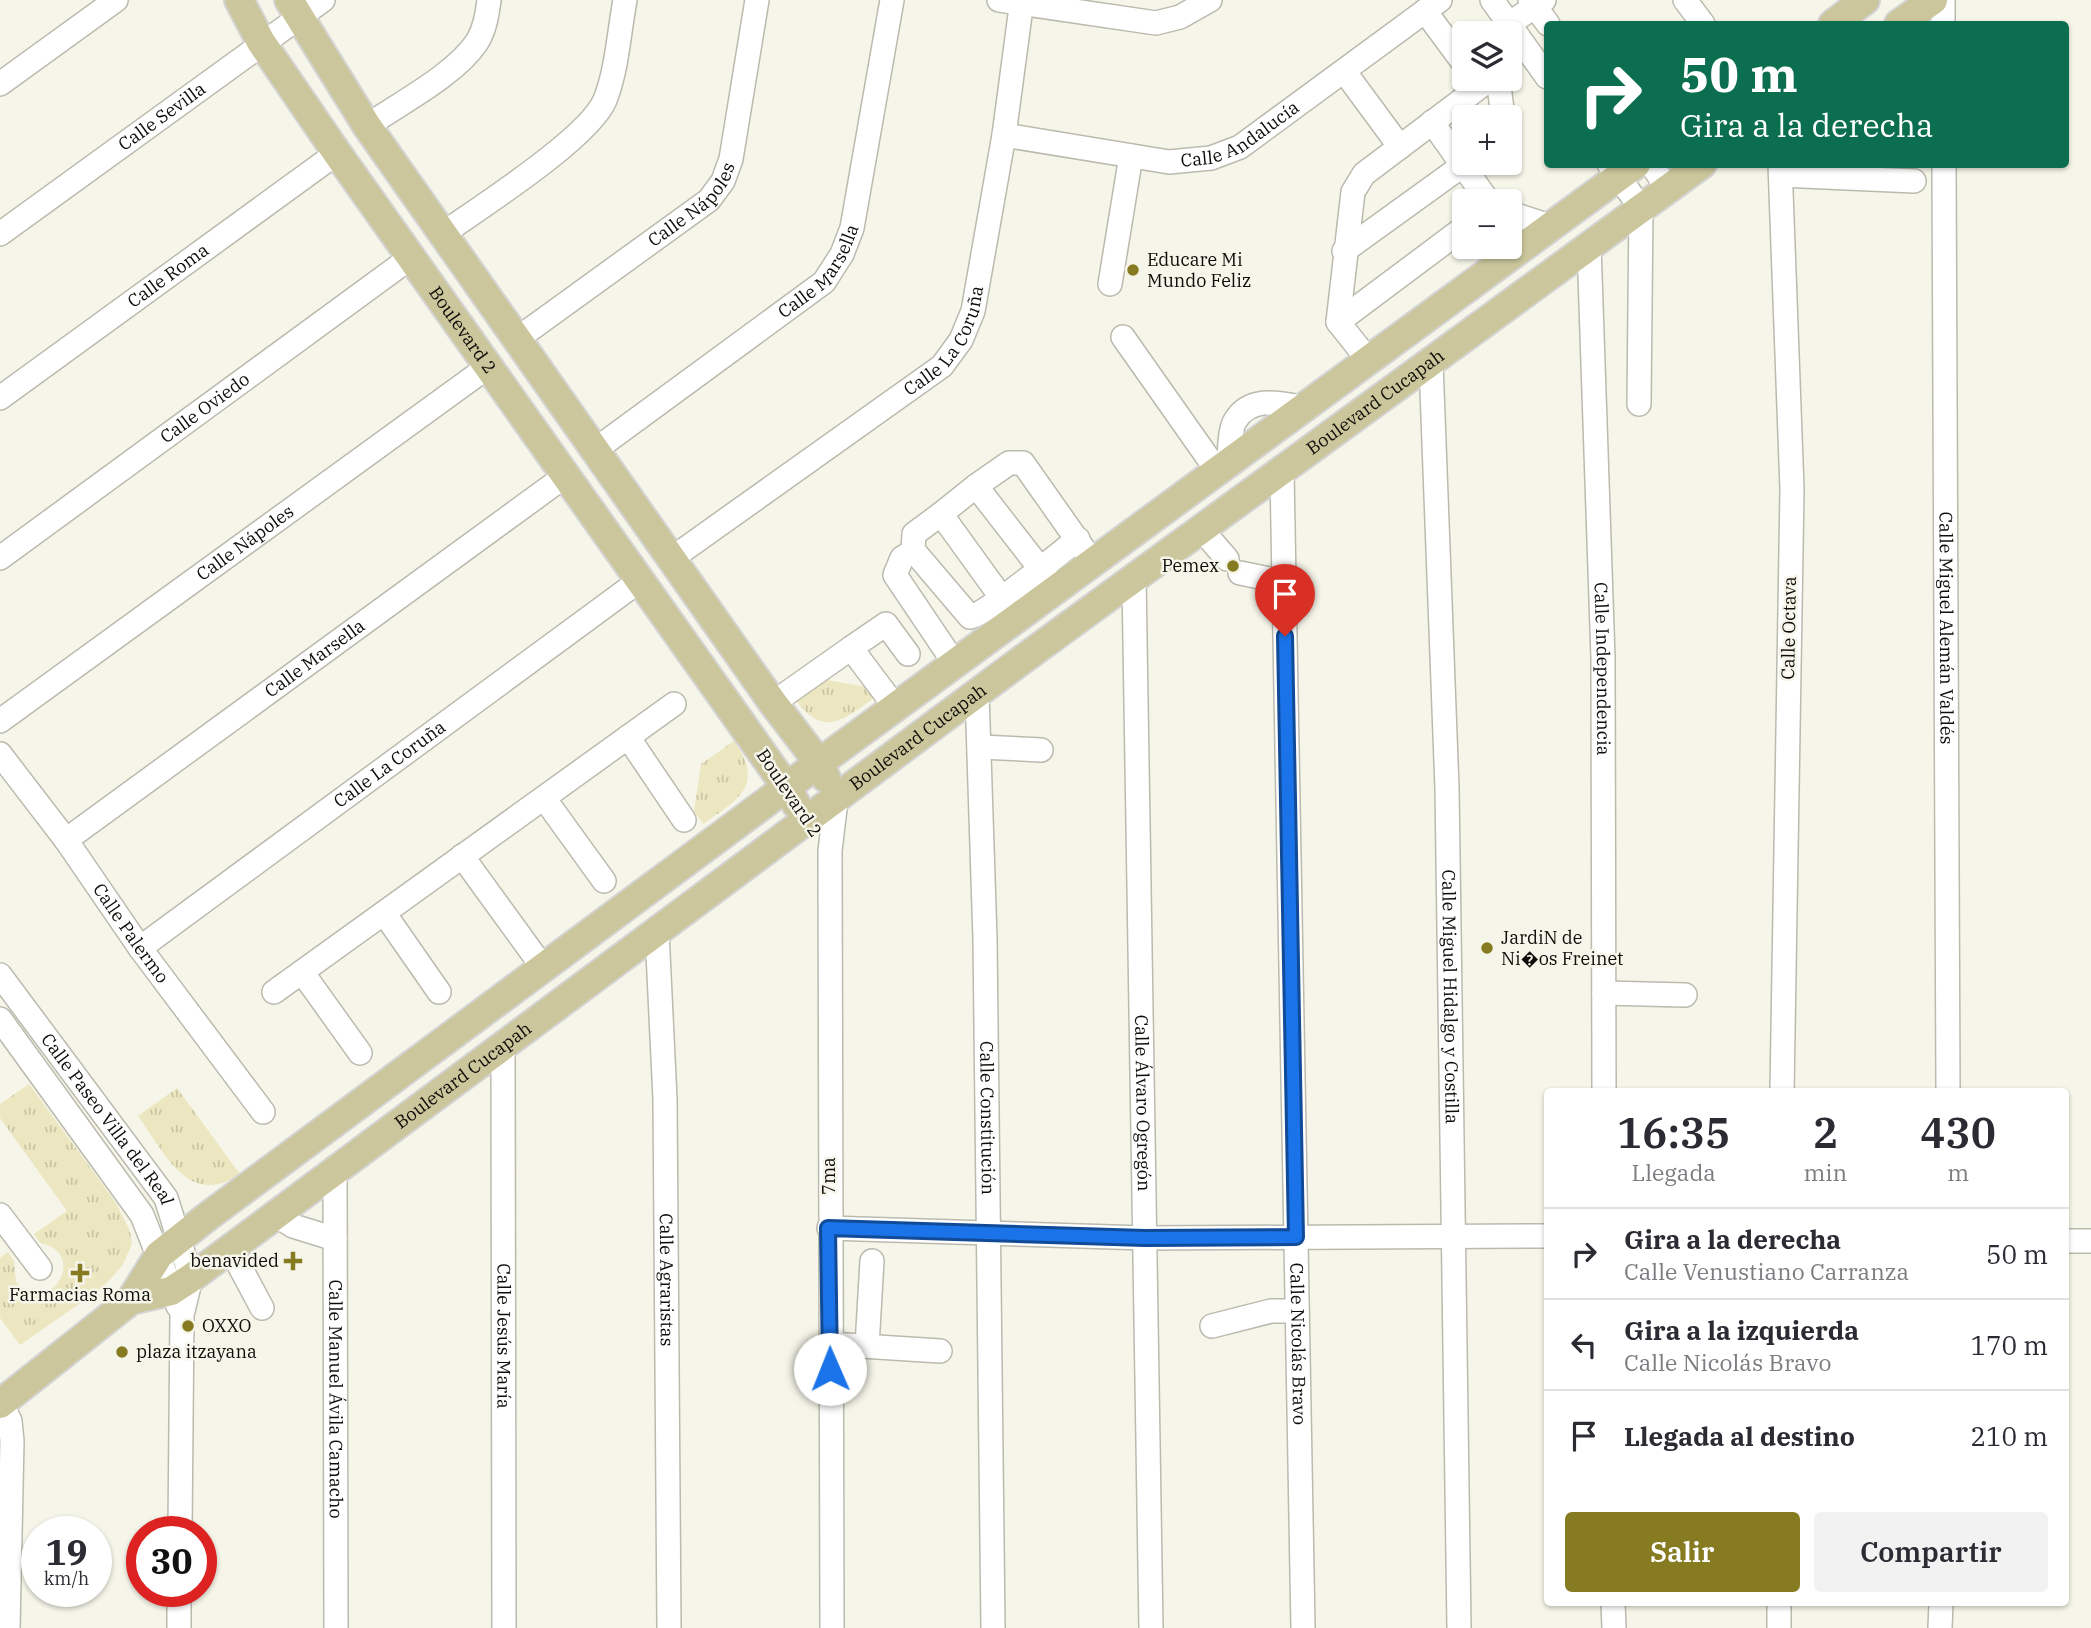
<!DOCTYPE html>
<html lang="es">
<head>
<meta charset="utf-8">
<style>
	:root { --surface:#fff; --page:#f2f2f3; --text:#2b2b33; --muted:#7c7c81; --line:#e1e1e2; --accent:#867b20 }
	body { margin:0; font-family:"IBM Plex Serif",serif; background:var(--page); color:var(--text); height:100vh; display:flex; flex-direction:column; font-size:26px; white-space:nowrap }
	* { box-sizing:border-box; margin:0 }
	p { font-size:23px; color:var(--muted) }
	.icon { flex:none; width:38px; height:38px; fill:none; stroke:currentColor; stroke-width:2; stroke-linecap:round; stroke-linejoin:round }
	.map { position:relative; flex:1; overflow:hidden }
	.drawer { position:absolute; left:1544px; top:1088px; width:525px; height:518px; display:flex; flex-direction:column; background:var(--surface); border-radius:7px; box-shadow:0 2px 5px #0004 }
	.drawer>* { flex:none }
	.top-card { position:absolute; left:1544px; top:21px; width:525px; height:147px; border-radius:7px; box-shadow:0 2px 5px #0004; background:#0b6e4f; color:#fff; overflow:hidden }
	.controls { position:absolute; left:1452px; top:21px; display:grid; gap:14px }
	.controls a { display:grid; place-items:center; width:70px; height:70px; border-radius:7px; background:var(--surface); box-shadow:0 2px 5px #0004; font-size:35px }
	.speed { position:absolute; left:21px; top:1516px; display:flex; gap:14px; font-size:35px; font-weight:700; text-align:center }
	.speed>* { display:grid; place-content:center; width:91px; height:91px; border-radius:50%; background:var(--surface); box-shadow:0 2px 5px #0004; line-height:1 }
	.speed small { font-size:18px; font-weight:400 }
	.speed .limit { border:10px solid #d22; background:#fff; color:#111 }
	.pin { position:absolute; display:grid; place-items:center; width:60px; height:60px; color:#fff; margin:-72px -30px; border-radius:50% 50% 50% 0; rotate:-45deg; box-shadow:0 0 7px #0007 }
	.pin .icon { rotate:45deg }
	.me { position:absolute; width:77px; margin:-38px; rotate:359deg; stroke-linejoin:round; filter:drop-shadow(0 0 5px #0008) }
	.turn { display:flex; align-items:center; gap:24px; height:147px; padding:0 21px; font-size:32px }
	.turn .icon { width:91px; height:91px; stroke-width:2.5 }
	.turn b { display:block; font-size:49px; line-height:60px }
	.eta { display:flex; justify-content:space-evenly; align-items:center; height:119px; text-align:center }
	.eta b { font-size:42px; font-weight:600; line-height:49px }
	.action { display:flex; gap:14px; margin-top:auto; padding:14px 21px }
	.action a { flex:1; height:80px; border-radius:7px; background:var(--accent); color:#fff; font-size:28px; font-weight:600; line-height:80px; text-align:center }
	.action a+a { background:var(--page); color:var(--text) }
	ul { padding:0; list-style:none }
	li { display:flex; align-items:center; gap:21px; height:91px; padding:0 21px; border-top:2px solid var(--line) }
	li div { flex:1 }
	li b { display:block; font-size:26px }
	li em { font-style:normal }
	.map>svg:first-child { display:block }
	.grass { fill:url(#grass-tufts) }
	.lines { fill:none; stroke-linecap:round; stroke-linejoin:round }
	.minor-casing { stroke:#bbbaae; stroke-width:26 }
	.major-casing { stroke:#d4d3d3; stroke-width:32 }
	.minor { stroke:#fff; stroke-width:23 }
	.major { stroke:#cbc69b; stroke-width:28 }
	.route-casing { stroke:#114b97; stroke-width:18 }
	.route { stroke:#1a73e8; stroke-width:12 }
	.poi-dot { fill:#867b20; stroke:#f6f5e9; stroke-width:2.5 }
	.labels { text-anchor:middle; stroke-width:5; stroke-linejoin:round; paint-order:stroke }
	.street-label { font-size:18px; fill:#0e0d09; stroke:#f6f5e9 }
	.poi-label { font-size:18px; fill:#0e0d09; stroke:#f6f5e9; text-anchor:start }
</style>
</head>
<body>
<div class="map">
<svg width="2091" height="1628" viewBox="0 0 2091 1628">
	<defs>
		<pattern id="grass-tufts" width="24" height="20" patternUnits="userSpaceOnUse" patternTransform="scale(1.75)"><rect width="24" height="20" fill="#ece7c1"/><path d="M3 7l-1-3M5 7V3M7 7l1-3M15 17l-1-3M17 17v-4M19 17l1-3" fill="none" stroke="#c9c5a4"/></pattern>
	</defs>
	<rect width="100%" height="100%" fill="#f6f5e9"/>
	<!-- grass -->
	<path class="grass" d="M816 678 867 687 874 698C839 724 821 737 792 695Z
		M734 741C765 785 739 799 703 824L694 811 701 764Z
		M29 1084 116 1203 130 1231 132 1244 122 1266 102 1288 20 1345 0 1318V1258L8 1252 14 1261 16 1281C49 1322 90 1252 40 1243L34 1234 67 1211 0 1118V1104Z
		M177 1088 240 1174C188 1209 165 1153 138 1116Z"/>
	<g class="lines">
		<defs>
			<g id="minor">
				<path d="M999 0 1156 23 1180 17 1210 0"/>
				<path d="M1492 0 1547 77"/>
				<path d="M1530 0 1548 24"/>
				<path d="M1685 0 1703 24"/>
				<path d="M1943 0V24"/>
				<path d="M1425 11 1465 65"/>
				<path d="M1509 24 1544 0"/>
				<path d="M1344 71 1400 147"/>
				<path d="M1498 79 1502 109 1499 117"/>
				<path d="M0 84 116 0"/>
				<path d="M1432 122 1488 201"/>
				<path d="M367 126C400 103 455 75 477 42 485 29 487 15 489 0"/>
				<path id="s1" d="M1004 135 1169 162 1211 158 1240 147 1440 0"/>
				<path d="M1609 164 1641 208 1639 404"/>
				<path d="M1651 164 1668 189"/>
				<path d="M1780 164 1792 489 1782 1092"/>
				<path id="s2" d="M1944 164 1948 1092"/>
				<path d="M1781 175 1914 181"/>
				<path d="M1510 213 1553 227"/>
				<path d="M444 233C482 206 589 138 605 100 617 70 619 32 625 0"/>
				<path id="s3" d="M0 234 323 0"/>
				<path id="s4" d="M1589 245 1603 658 1604 1092"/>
				<path d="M1344 251 1466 163"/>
				<path d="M1110 284 1131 156"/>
				<path d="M1338 322 1465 227"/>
				<path d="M1123 337 1218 472"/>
				<path id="s5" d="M517 339 709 200 723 181 731 159 757 0"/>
				<path d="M1370 362 1338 322 1353 192 1364 174 1490 79"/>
				<path id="s6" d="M1431 363 1447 788 1459 1628"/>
				<path id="s7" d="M0 398 337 153"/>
				<path id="s8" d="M595 450 824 282 842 254 852 228 892 0"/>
				<path d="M1228 465C1230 453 1229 431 1235 421 1251 394 1283 404 1307 408"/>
				<path id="s9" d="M1282 472 1303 1628"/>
				<path d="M941 514 976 486"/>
				<path d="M1202 530 1227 559"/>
				<path d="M914 551 902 558 895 575 955 664"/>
				<path id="s10" d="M0 558 410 258"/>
				<path id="s11" d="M671 559 942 366 961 340 973 311 1004 135 1022 0"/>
				<path d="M1240 573 1284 582"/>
				<path id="s12" d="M1134 578 1151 1628"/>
				<path d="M1049 580 976 486 1009 463H1023L1085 551"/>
				<path d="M1001 597 941 514 914 534 913 550 970 617C988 613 1058 554 1078 539"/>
				<path id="s13" d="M977 693 985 939 993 1628"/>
				<path d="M773 703 851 648"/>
				<path d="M896 708 851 648 886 624 908 654"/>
				<path id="s14" d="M0 721 489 366"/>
				<path d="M628 737 684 820"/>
				<path d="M981 747 1041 750"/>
				<path id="s15" d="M0 754 66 840 140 948 263 1112"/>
				<path d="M544 798 604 881"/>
				<path id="s16" d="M66 840 565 476"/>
				<path d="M462 856 544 969"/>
				<path d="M384 913 439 992"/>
				<path id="s17" d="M657 932 665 1099 669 1628"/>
				<path id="s18" d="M140 948 639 581"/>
				<path d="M302 972 360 1053"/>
				<path id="s19" d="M0 975 166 1198 191 1278 182 1315 180 1531"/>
				<path d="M274 992 674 704"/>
				<path d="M1604 993 1685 995"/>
				<path d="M0 1019 142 1215 178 1306"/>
				<path id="s20" d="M503 1044 504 1628"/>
				<path id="s21" d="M335 1168 336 1628"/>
				<path d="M274 1214 293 1226 335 1239"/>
				<path d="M0 1215 40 1268"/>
				<path d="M829 1228 1145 1238 1547 1236"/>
				<path d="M2065 1241H2091"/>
				<path d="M230 1248 262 1308"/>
				<path d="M1212 1326 1271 1311H1297"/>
				<path d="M830 1344 940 1351"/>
				<path d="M867 1346 872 1261"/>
				<path d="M0 1400 10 1421 12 1441 8 1628"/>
				<path d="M1613 1603 1614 1628"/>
				<path d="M179 1628V1591"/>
				<path d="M832 1628 830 851 836 800"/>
				<path d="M1779 1628V1603"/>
				<path d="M1940 1628 1941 1603"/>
			</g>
			<g id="major">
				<path id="s22" d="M239 0 261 42 337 153 787 788 796 804"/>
				<path d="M289 0 367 126 773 703 819 763 826 778"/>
				<path d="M1833 24 1865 0"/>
				<path d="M1899 24 1933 0"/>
				<path id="s23" d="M131 1300 171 1291 191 1278 1015 665 1702 164"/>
				<path d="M0 1404 131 1300 159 1255 207 1217 819 763 1636 164"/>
			</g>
		</defs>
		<!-- minor casing -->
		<use href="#minor" class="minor-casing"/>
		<!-- major casing -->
		<use href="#major" class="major-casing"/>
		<!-- minor -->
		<use href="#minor" class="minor"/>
		<!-- major -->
		<use href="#major" class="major"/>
	</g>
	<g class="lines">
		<defs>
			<path id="route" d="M830 1369 828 1228 1145 1238 1296 1237 1285 636"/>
		</defs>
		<!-- route casing -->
		<use href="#route" class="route-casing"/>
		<!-- route -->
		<use href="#route" class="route"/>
	</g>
	<!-- markers -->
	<g class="poi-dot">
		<circle cx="1133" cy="270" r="7"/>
		<circle cx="1233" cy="566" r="7"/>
		<circle cx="1487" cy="948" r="7"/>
		<path d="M289.5 1250.5h7v7h7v7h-7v7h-7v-7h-7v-7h7z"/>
		<path d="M76.5 1262.5h7v7h7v7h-7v7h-7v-7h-7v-7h7z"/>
		<circle cx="188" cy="1326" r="7"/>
		<circle cx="122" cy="1352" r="7"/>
	</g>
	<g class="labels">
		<!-- street labels -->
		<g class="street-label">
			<text dy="6" stroke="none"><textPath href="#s3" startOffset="200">Calle Sevilla</textPath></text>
			<text dy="6" stroke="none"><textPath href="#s1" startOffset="245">Calle Andalucía</textPath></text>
			<text dy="6" stroke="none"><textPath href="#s5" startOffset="222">Calle Nápoles</textPath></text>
			<text dy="6" stroke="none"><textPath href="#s8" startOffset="289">Calle Marsella</textPath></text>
			<text dy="6" stroke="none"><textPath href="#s7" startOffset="208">Calle Roma</textPath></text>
			<text dy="6" stroke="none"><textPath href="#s22" startOffset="399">Boulevard 2</textPath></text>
			<text dy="6" stroke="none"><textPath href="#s11" startOffset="355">Calle La Coruña</textPath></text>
			<text dy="6" stroke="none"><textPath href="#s23" startOffset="1538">Boulevard Cucapah</textPath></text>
			<text dy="6" stroke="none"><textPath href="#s10" startOffset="254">Calle Oviedo</textPath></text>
			<text dy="6" stroke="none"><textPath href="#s14" startOffset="303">Calle Nápoles</textPath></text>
			<text transform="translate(1789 628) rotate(-89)" y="6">Calle Octava</text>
			<text dy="6" stroke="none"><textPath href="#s2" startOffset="464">Calle Miguel Alemán Valdés</textPath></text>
			<text dy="6" stroke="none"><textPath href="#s16" startOffset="308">Calle Marsella</textPath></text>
			<text dy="6" stroke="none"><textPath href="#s4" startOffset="424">Calle Independencia</textPath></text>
			<text dy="6" stroke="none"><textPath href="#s23" startOffset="971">Boulevard Cucapah</textPath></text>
			<text dy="6" stroke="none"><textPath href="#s18" startOffset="310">Calle La Coruña</textPath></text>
			<text transform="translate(789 793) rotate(56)" y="6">Boulevard 2</text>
			<text dy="6" stroke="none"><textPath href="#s15" startOffset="222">Calle Palermo</textPath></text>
			<text dy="6" stroke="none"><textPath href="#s6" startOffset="634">Calle Miguel Hidalgo y Costilla</textPath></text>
			<text dy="6" stroke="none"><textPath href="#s23" startOffset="404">Boulevard Cucapah</textPath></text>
			<text dy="6" stroke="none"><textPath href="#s12" startOffset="525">Calle Álvaro Ogregón</textPath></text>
			<text dy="6" stroke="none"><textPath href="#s13" startOffset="425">Calle Constitución</textPath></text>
			<text dy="6" stroke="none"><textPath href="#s19" startOffset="180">Calle Paseo Villa del Real</textPath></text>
			<text transform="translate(829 1176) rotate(-90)" y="6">7ma</text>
			<text dy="6" stroke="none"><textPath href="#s17" startOffset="348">Calle Agraristas</textPath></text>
			<text dy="6" stroke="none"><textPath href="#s20" startOffset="292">Calle Jesús María</textPath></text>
			<text dy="6" stroke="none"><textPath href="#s9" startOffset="872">Calle Nicolás Bravo</textPath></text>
			<text dy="6" stroke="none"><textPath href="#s21" startOffset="231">Calle Manuel Ávila Camacho</textPath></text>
		</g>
		<!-- poi labels -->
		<g class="poi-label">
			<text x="1147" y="266">Educare Mi<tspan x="1147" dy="21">Mundo Feliz</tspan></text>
			<text x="1219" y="572" text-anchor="end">Pemex</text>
			<text x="1501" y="944">JardiN de<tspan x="1501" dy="21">Ni�os Freinet</tspan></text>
			<text x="279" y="1267" text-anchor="end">benavided</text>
			<text x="80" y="1301" text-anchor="middle">Farmacias Roma</text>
			<text x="202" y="1332">OXXO</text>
			<text x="136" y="1358">plaza itzayana</text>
		</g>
	</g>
</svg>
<div class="controls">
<a><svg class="icon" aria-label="layers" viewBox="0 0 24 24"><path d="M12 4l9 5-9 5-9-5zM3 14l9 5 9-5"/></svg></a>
<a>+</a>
<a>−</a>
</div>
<div class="speed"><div>19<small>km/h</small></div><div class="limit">30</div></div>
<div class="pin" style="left:1285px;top:636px;background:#d93025"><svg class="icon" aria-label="arrive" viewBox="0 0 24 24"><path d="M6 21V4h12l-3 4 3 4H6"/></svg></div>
<svg class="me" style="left:830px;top:1369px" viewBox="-20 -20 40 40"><circle r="19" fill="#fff"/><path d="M0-13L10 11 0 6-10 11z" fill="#1a73e8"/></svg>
<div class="top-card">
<div class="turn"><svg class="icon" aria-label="right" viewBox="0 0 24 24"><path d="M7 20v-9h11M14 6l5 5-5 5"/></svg><div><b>50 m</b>Gira a la derecha</div></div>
</div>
<section class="drawer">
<div class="eta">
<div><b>16:35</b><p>Llegada</p></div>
<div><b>2</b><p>min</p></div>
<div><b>430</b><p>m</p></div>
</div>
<ul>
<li><svg class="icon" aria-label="right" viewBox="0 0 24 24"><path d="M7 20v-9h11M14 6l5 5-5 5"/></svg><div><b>Gira a la derecha</b><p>Calle Venustiano Carranza</p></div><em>50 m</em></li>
<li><svg class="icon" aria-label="left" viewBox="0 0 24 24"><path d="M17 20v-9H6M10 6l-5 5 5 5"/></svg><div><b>Gira a la izquierda</b><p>Calle Nicolás Bravo</p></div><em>170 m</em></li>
<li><svg class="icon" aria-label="arrive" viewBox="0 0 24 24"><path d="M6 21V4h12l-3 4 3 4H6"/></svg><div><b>Llegada al destino</b></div><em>210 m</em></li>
</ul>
<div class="action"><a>Salir</a><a>Compartir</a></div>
</section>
</div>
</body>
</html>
